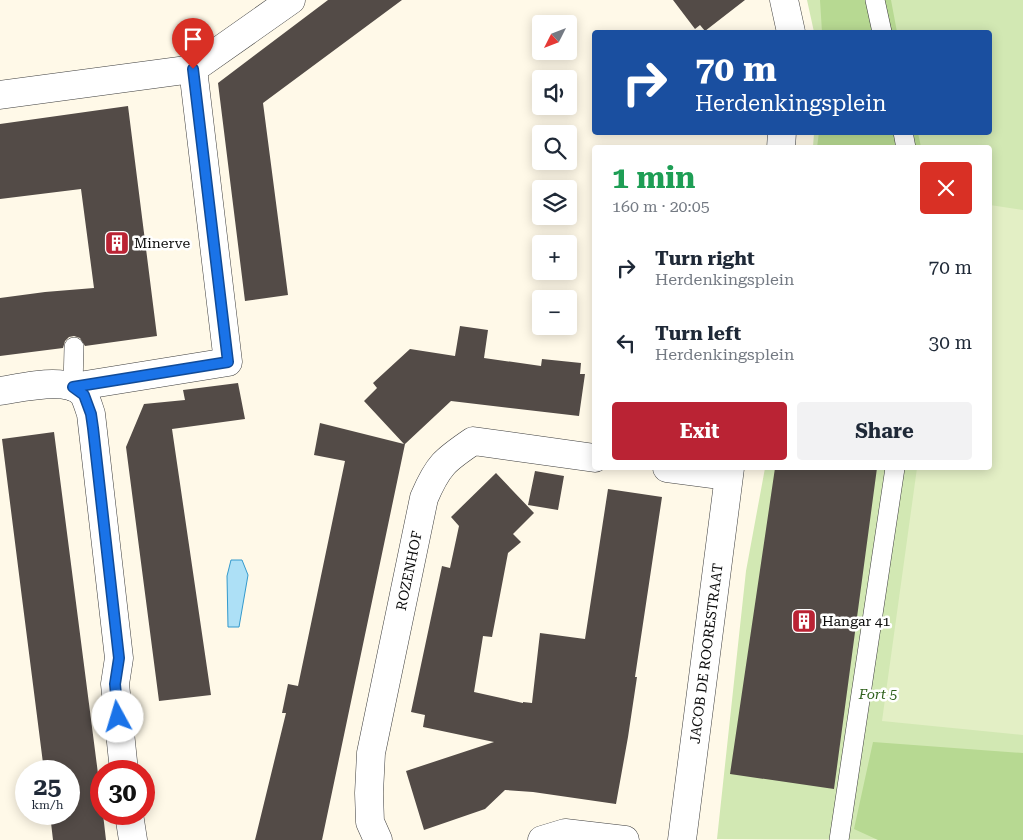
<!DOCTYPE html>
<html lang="en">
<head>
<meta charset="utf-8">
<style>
	:root { --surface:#fff; --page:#f2f2f3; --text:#1f2937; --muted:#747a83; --accent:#ba2334 }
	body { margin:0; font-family:"Roboto Serif",serif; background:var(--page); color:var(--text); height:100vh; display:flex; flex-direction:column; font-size:19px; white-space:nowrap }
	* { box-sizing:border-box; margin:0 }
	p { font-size:16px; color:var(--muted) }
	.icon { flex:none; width:28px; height:28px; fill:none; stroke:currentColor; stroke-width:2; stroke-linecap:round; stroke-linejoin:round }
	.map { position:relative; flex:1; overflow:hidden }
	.details { position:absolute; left:592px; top:145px; width:400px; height:325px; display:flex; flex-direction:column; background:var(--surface); border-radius:5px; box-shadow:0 2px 12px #0003 }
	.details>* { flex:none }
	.top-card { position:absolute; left:592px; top:30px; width:400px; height:105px; border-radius:5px; box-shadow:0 2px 12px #0003; background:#1a4fa0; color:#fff; overflow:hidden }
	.needle { width:32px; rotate:228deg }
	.tools { position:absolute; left:532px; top:15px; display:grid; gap:10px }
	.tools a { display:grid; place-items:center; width:45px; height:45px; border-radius:5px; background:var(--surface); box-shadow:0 2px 12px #0003; font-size:25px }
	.speed { position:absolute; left:15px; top:760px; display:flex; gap:10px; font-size:25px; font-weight:700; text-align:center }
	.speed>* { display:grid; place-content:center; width:65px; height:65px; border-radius:50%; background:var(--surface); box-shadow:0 2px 12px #0003; line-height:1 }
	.speed small { font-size:12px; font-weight:400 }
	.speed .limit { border:8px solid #d22; background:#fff; color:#111 }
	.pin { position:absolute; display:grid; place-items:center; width:42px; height:42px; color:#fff; margin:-51px -21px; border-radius:50% 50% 50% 0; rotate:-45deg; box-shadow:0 0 5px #0007 }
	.pin .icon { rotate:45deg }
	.me { position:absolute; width:55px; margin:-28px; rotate:354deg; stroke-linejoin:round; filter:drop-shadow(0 0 4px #0008) }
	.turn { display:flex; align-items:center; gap:18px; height:105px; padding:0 20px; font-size:22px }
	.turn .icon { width:65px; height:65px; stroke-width:2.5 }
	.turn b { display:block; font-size:35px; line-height:42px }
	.round { display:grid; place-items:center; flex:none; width:52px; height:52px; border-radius:5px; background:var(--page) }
	.headline { display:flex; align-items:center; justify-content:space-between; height:85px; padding:0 20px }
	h1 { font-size:30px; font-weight:700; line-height:38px; color:#1e9e55 }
	.primary-button { display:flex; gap:10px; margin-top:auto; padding:10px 20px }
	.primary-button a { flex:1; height:58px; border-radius:5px; background:var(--accent); color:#fff; font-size:20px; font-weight:700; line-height:58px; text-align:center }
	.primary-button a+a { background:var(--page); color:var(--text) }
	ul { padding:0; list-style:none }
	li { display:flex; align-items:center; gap:15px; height:75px; padding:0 20px }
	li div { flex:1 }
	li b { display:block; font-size:19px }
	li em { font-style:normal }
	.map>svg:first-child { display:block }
	.green { fill:#d2e8b3 }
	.forest { fill:#b7d992 }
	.pitch { fill:#e3efc5 }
	.water { fill:#ade0f6; stroke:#349acd }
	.building { fill:#534b47 }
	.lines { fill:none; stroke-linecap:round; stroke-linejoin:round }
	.service-casing { stroke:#3e3e3e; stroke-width:20 }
	.minor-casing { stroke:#3e3e3e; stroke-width:29 }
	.service { stroke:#fff; stroke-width:19 }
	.minor { stroke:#fff; stroke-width:28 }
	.route-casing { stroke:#114b97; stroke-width:12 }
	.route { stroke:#1a73e8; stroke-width:9 }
	.labels { text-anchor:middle; stroke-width:5; stroke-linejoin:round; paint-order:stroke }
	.poi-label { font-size:14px; fill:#0b0b0b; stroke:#fff; text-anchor:start }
	.street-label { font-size:14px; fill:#0b0b0b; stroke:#fff }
	.park-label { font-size:14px; font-style:italic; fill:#2f611c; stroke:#fff }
</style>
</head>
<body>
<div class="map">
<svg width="1023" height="840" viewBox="0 0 1023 840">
	<rect width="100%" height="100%" fill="#fff9e8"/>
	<!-- green -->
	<path class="green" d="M807 0H1023V840L717 839 746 571 765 468H990V148L813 147 814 133 990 132V32H814Z"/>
	<!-- forest -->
	<path class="forest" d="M820 0H891L897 32H822Z
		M819 132 918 133 921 147 817 148Z
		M873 742 1023 753V840H878L854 829Z"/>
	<!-- pitch -->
	<path class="pitch" d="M990 205 1023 210V735L882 721 917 468H990Z"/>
	<!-- water -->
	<path class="water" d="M231 560H242L248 575 239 627H228L227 576Z"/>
	<!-- building -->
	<path class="building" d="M328 0H402L263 103 288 295 245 301 218 83Z
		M673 0H745L705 31 700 25 695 29Z
		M128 106 157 336 85 346 80 338 74 336 69 337 65 341 63 348 0 356V298L45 292 94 288 81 189 0 199V124Z
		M460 326 488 330 484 358 541 366 542 359 581 363 580 374H585L579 416 451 401 405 444 322 840H255L286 713H282L288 684 298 686 345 461 314 455 320 423 404 444 364 401 377 388 373 383 410 349 455 356Z
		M238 383 245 419 172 429 211 695 159 701 126 447 144 404 185 400 183 390Z
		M54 432 101 797V814H103L106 840H53L50 814H69V771H44L22 598 2 439Z
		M775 468H877L834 789 730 774Z
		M535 471 564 476 558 510 528 505Z
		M496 473 534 513 513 534 521 542 508 553 492 637 483 636 474 692 523 703V702L532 703 540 633 585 639 608 489 662 497 635 677H637L628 737 616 804 533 792 505 790 485 809 424 830 406 771 494 742 423 727 425 715 411 712 442 566 450 568 459 526 451 517Z"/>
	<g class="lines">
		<defs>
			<path id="service" d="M875 0 882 32
				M903 132 906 148
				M73 387 74 347
				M839 840 895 468"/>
			<g id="minor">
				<path d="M784 0 791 32"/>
				<path d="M0 95 193 69 291 0"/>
				<path d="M781 148 782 132"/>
				<path d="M73 387 228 362 193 69"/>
				<path d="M0 391C21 388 70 375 84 395 87 401 89 408 91 414L119 658 115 684 124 771"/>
				<path d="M667 468 728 476"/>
				<path d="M129 814 133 840"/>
				<path id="s1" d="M378 840 370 822 369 793 371 753 424 498C438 465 445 460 473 441L595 458"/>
				<path d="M542 840 565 833 625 840"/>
				<path id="s2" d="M682 840 730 468"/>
			</g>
		</defs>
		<!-- service casing -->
		<use href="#service" class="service-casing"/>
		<!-- minor casing -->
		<use href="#minor" class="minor-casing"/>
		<!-- service -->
		<use href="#service" class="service"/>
		<!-- minor -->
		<use href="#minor" class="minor"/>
	</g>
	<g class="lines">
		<defs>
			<path id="route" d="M118 717 115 684 119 658 93 428 91 414 84 395 73 387 228 362 193 69"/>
		</defs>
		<!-- route casing -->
		<use href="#route" class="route-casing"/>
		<!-- route -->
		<use href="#route" class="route"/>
	</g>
	<!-- icons -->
	<defs>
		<symbol id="building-square" viewBox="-11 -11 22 22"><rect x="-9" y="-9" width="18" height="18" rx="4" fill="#ba2334" stroke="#fff"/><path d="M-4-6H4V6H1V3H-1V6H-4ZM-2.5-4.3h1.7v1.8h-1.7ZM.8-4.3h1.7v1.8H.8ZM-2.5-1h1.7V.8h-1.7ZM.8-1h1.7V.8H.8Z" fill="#fff"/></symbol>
	</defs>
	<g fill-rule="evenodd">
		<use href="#building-square" x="103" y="229" width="28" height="28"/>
		<use href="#building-square" x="790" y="607" width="28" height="28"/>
	</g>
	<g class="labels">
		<!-- poi labels -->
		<g class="poi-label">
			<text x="134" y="248">Minerve</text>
			<text x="822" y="626">Hangar 41</text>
		</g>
		<!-- street labels -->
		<g class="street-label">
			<text dy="5" stroke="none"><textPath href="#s1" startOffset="275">ROZENHOF</textPath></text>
			<text dy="5" stroke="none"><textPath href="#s2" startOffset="188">JACOB DE ROORESTRAAT</textPath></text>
		</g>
		<!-- park labels -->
		<g class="park-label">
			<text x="878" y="699">Fort 5</text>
		</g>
	</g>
</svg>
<div class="tools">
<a><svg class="needle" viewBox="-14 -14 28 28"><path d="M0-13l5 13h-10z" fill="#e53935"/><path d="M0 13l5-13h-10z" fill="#747a83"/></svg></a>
<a><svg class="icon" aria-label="sound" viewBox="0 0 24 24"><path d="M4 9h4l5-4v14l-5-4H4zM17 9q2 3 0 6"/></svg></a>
<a><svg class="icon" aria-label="search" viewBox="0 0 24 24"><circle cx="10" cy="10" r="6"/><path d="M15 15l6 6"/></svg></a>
<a><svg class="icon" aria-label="layers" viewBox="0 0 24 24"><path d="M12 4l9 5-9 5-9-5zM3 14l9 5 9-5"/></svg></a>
<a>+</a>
<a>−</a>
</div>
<div class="speed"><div>25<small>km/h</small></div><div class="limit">30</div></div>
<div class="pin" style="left:193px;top:69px;background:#d93025"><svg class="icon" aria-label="arrive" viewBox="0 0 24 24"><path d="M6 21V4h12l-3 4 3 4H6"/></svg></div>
<svg class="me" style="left:118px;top:717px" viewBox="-20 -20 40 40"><circle r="19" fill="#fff"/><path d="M0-13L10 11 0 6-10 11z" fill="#1a73e8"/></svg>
<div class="top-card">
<div class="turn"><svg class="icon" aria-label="right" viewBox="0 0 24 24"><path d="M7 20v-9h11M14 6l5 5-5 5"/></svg><div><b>70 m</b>Herdenkingsplein</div></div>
</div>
<section class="details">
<div class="headline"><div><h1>1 min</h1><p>160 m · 20:05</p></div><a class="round" style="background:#d93025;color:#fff"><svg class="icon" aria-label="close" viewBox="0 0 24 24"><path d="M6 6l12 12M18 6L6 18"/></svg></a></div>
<ul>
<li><svg class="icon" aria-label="right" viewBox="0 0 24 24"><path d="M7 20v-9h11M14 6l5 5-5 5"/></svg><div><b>Turn right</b><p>Herdenkingsplein</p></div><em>70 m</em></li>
<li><svg class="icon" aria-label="left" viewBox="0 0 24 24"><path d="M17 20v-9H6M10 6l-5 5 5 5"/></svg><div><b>Turn left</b><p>Herdenkingsplein</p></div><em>30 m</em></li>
</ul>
<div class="primary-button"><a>Exit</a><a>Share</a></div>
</section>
</div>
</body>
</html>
